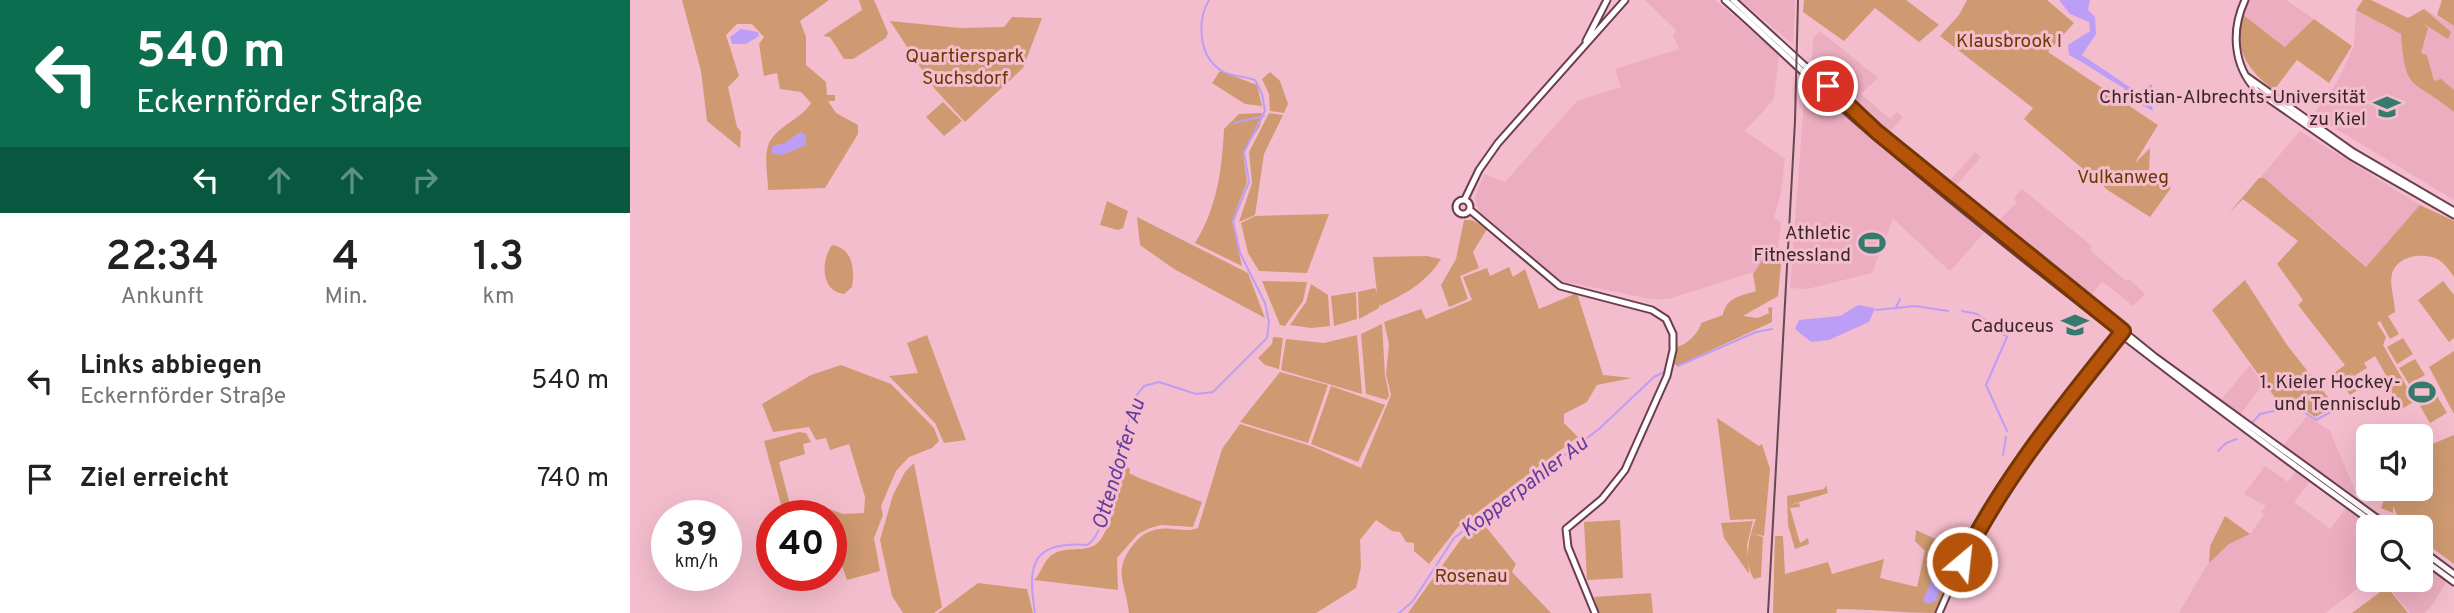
<!DOCTYPE html>
<html lang="de">
<head>
<meta charset="utf-8">
<style>
	:root { --surface:#fff; --page:#f2f2f2; --text:#222; --muted:#767676 }
	body { margin:0; font-family:Overpass,sans-serif; background:var(--page); color:var(--text); height:100vh; display:flex; flex-direction:column; font-size:26px; white-space:nowrap }
	* { box-sizing:border-box; margin:0 }
	p { font-size:23px; color:var(--muted) }
	.icon { flex:none; width:38px; height:38px; fill:none; stroke:currentColor; stroke-width:2; stroke-linecap:round; stroke-linejoin:round }
	.map { position:relative; flex:1; overflow:hidden }
	.sheet { display:flex; flex-direction:column; background:var(--surface); width:630px }
	.sheet>* { flex:none }
	.guide { background:#0b6e4f; color:#fff; overflow:hidden }
	.buttons { position:absolute; left:1726px; top:424px; display:grid; gap:14px }
	.buttons a { display:grid; place-items:center; width:77px; height:77px; border-radius:10px; background:var(--surface); box-shadow:0 7px 28px #0002; font-size:35px }
	.speed { position:absolute; left:21px; top:500px; display:flex; gap:14px; font-size:35px; font-weight:700; text-align:center }
	.speed>* { display:grid; place-content:center; width:91px; height:91px; border-radius:50%; background:var(--surface); box-shadow:0 7px 28px #0002; line-height:1 }
	.speed small { font-size:18px; font-weight:400 }
	.speed .limit { border:10px solid #d22; background:#fff; color:#111 }
	.pin { position:absolute; display:grid; place-items:center; width:60px; height:60px; color:#fff; margin:-30px; border:4px solid #fff; border-radius:50%; box-shadow:0 2px 7px #0007 }
	.me { position:absolute; width:77px; margin:-38px; rotate:28deg; stroke-linejoin:round; filter:drop-shadow(0 0 5px #0008) }
	.turn { display:flex; align-items:center; gap:24px; height:147px; padding:0 21px; font-size:32px }
	.turn .icon { width:91px; height:91px; stroke-width:2.5 }
	.turn b { display:block; font-size:49px; line-height:60px }
	.lanes { display:flex; align-items:center; height:66px; padding:0 21px; background:#0003; justify-content:center; gap:35px; direction:ltr }
	.lanes .off { opacity:.35 }
	.eta { display:flex; justify-content:space-evenly; align-items:center; height:119px; text-align:center }
	.eta b { font-size:42px; font-weight:600; line-height:49px }
	ul { padding:0; list-style:none }
	li { display:flex; align-items:center; gap:21px; height:98px; padding:0 21px }
	li div { flex:1 }
	li b { display:block; font-size:26px }
	li em { font-style:normal }
	main { display:flex; flex:1; min-height:0 }
	.map>svg:first-child { display:block }
	.built { fill:#ebadbf }
	.green { fill:#cf9a71 }
	.water { fill:#bd9ef7 }
	.lines { fill:none; stroke-linecap:round; stroke-linejoin:round }
	.stream { stroke:#bd9ef7; stroke-width:2 }
	.secondary-casing { stroke:#6c3e4d; stroke-width:9 }
	.secondary { stroke:#fff; stroke-width:5 }
	.rail { stroke:#654851; stroke-width:2 }
	.route-casing { stroke:#753606; stroke-width:18 }
	.route { stroke:#b45309; stroke-width:12 }
	.labels { text-anchor:middle; stroke-width:6; stroke-linejoin:round; paint-order:stroke }
	.park-label { font-size:19px; fill:#6c3900; stroke:#f4bdcd }
	.poi-label { font-size:19px; fill:#3b262c; stroke:#f4bdcd; text-anchor:end }
	.water-label { font-size:21px; font-style:italic; fill:#663ba0; stroke:#f4bdcd }
</style>
</head>
<body>
<main>
<section class="sheet">
<div class="guide">
<div class="turn"><svg class="icon" aria-label="left" viewBox="0 0 24 24"><path d="M17 20v-9H6M10 6l-5 5 5 5"/></svg><div><b>540 m</b>Eckernförder Straße</div></div>
<div class="lanes"><svg class="icon" aria-label="left" viewBox="0 0 24 24"><path d="M17 20v-9H6M10 6l-5 5 5 5"/></svg><svg class="icon off" aria-label="ahead" viewBox="0 0 24 24"><path d="M12 20V5M6 11l6-6 6 6"/></svg><svg class="icon off" aria-label="ahead" viewBox="0 0 24 24"><path d="M12 20V5M6 11l6-6 6 6"/></svg><svg class="icon off" aria-label="right" viewBox="0 0 24 24"><path d="M7 20v-9h11M14 6l5 5-5 5"/></svg></div>
</div>
<div class="eta">
<div><b>22:34</b><p>Ankunft</p></div>
<div><b>4</b><p>Min.</p></div>
<div><b>1.3</b><p>km</p></div>
</div>
<ul>
<li><svg class="icon" aria-label="left" viewBox="0 0 24 24"><path d="M17 20v-9H6M10 6l-5 5 5 5"/></svg><div><b>Links abbiegen</b><p>Eckernförder Straße</p></div><em>540 m</em></li>
<li><svg class="icon" aria-label="arrive" viewBox="0 0 24 24"><path d="M6 21V4h12l-3 4 3 4H6"/></svg><div><b>Ziel erreicht</b></div><em>740 m</em></li>
</ul>
</section>
<div class="map">
<svg width="1824" height="613" viewBox="0 0 1824 613">
	<rect width="100%" height="100%" fill="#f4bdcd"/>
	<!-- built -->
	<path class="built" d="M1015 0H1085L1149 54 1144 99 1115 131 1155 159 1151 193 1144 218 1151 222 1146 265 1038 299H1021L931 281 848 210 845 197 854 174 875 182 947 101 991 87 985 69 1049 49 1043 35 1046 30Z
		M1110 0H1165L1163 44Z
		M1620 0H1656L1684 19 1656 47 1612 14Z
		M1794 9 1824 26V200L1683 115 1707 82 1724 46 1726 10 1771 34 1785 14Z
		M1190 31 1248 78 1231 94 1260 119 1267 112 1273 117 1257 135 1182 63 1183 39Z
		M1172 77 1354 233 1320 271 1263 219 1242 273 1177 289 1160 288 1173 114Z
		M1670 131 1790 205 1737 267 1687 223 1630 211 1612 199Z
		M1345 152 1351 157 1323 189 1317 184Z
		M1392 189 1462 246 1460 250 1496 281 1499 279 1515 294 1503 306 1472 281 1458 300 1366 223 1386 203 1384 198Z
		M1620 365 1633 384 1610 415 1590 401Z
		M1677 416 1700 431 1726 493 1724 496 1652 447Z
		M1635 466 1658 482 1666 471 1680 481 1664 502 1700 529 1716 508 1742 527H1738L1740 579 1695 613H1549L1577 565 1599 544 1620 534 1634 515 1631 512 1636 506 1614 494Z
		M1790 561 1817 581 1800 608 1794 613H1780L1752 579H1790Z"/>
	<!-- green -->
	<path class="green" d="M52 0H199L170 21 176 37V65L196 82 197 95H205V101H198L206 113 228 125V134L195 188 138 190C138 177 134 158 138 146 144 127 171 120 181 103L171 92 150 89 147 73 134 76 129 44 134 37 122 24H107L96 35 109 76 98 87 107 127 111 132 110 148 77 121 71 71Z
		M229 0H244L258 33 256 38 223 59H214L200 37 193 36 232 10Z
		M1174 0H1276L1309 25 1289 42 1245 8 1214 41 1173 12Z
		M1337 0H1417L1444 23 1418 52 1528 125 1506 161 1510 164 1507 161 1520 148 1519 172 1541 188 1520 217 1479 191 1394 119 1403 108 1310 36 1329 15Z
		M1733 0H1741L1778 18 1794 9 1821 32 1818 39 1794 24 1798 28 1791 53 1797 55 1804 81 1811 79 1824 90V112C1784 78 1775 95 1771 34L1726 10Z
		M1812 0H1824V26L1807 15Z
		M1612 14 1655 47 1684 19 1722 46 1699 83 1667 60 1644 90C1618 71 1602 47 1612 14Z
		M382 17 412 18 393 68 335 122 304 88 260 21 330 28 374 27Z
		M590 71 627 85 632 106 615 104 582 83Z
		M640 72 650 81 658 104 654 113 640 111 639 94 632 79Z
		M313 102 332 121 314 136 296 117Z
		M632 113 630 126 613 152 617 182 602 221 612 266 565 243C587 208 592 170 594 129L609 114Z
		M639 113 653 115 634 154 625 215 609 222 622 183 619 152Z
		M1629 178H1634L1736 267 1790 205 1824 221V277C1820 271 1815 264 1809 260 1795 252 1767 255 1762 274 1759 285 1765 300 1765 312L1758 316 1769 334 1760 339 1750 321 1747 323 1756 337 1753 345 1785 401 1768 411 1757 377 1745 356 1734 363 1737 368 1724 376 1720 372 1731 388 1720 395 1704 373 1715 365 1668 305 1673 300 1647 264 1668 241 1613 199 1599 213Z
		M477 201 498 211 493 228 488 230 470 225Z
		M699 214 677 273 629 271 618 253 611 223 625 216Z
		M507 217 618 273 635 318 544 269 510 245Z
		M834 220H842L857 229 843 252 849 268 830 276 838 299 819 307 811 285 826 259Z
		M202 245C223 248 225 270 222 287L214 294C190 291 191 260 202 245Z
		M1152 253 1148 296 1113 316 1128 318 1139 313 1138 308 1142 307V322L1047 366 1043 363 1045 347C1055 347 1070 332 1071 323L1093 315C1096 297 1111 296 1126 291L1123 274 1134 258Z
		M797 256 811 259C796 283 775 294 750 306L749 303V308L729 319 728 292 745 288 747 293 743 257Z
		M879 267 883 277 895 269 909 309 947 293 973 375 1002 378 967 385 957 402 934 414V423L948 437 828 527 799 564 784 551V543L776 542 770 532 762 531 746 520 730 540 731 567 726 588 686 613H499C496 584 482 571 503 545 510 536 518 530 530 529 543 527 556 533 568 528L592 449 610 424 681 446 731 468 761 395 756 374 759 344 754 322 791 309 796 319 842 300 833 277 857 268 860 276Z
		M1615 280 1657 345 1705 406 1685 417 1665 403 1651 406 1582 310Z
		M632 281 677 282 673 301 655 326 650 325Z
		M1813 281 1824 295V338L1819 342 1788 300Z
		M681 284 698 295 700 326 681 328 660 325 676 302Z
		M726 292 727 319 704 326 701 296Z
		M752 324 755 375 759 395 757 400 736 394 731 334Z
		M297 335 336 440 314 443 305 423 259 376 288 373 277 343Z
		M727 335 732 394 651 370 656 339 694 343Z
		M643 337 653 338 649 369 635 365 628 358 642 344Z
		M1773 338 1783 354 1767 364 1757 347Z
		M1824 351V414L1799 367Z
		M1785 359 1795 375 1779 384 1769 368Z
		M211 365 261 384 304 428 309 441 302 448 279 457 266 471 251 506 253 515 244 538 250 571 217 580 211 563 201 566V516H166L197 508 213 514 234 513 235 497 219 444 200 450 196 438 186 440 179 427 143 432 132 404 181 375Z
		M650 372 698 385 678 443 610 422Z
		M701 386 755 405 728 462 681 444Z
		M1807 396 1817 413 1800 423 1790 406Z
		M1087 418 1129 446 1132 444 1140 469 1134 536 1121 533 1133 537 1131 577 1124 579C1113 563 1119 535 1126 519L1100 520Z
		M169 432 176 433 181 442 173 444 175 454 149 462 163 516H154L134 441Z
		M1824 435V564L1790 539V527L1772 525 1763 506V513L1751 508 1754 500H1764L1763 488H1790V449Z
		M284 463 312 607 304 613H273L262 596 250 540 263 495 275 472Z
		M494 464 500 469 499 473 509 478 572 502 563 527 531 525 520 528 508 534 487 558 488 590 404 580C412 573 412 562 422 555 435 546 450 552 463 546 481 539 489 482 494 464Z
		M1196 485 1198 493 1160 505 1169 503 1170 507 1160 508 1170 543 1178 538 1179 544 1165 549 1158 525 1157 496 1194 489Z
		M1595 516 1620 534 1599 544 1579 563 1580 546Z
		M990 520 993 578 957 580 954 522Z
		M1123 521 1117 545 1119 574 1094 538 1091 523Z
		M852 522 886 564 882 572 921 613H778L832 538Z
		M1286 530 1329 550 1332 555 1306 613C1272 613 1241 609 1207 609L1206 613H1143L1145 536H1153L1155 574 1198 562 1202 574 1254 559 1250 578 1287 587 1295 551 1285 541Z
		M348 583 397 589 403 613H308Z
		M1757 587 1778 613H1722Z
		M1021 593 1023 613H969L964 597Z"/>
	<!-- water -->
	<path class="water" d="M1429 0H1460L1458 10 1465 17 1466 34 1452 55 1507 92 1522 84V90L1527 89 1521 100 1523 111 1497 97 1494 88C1475 78 1459 65 1439 55L1438 45 1460 31 1459 22 1440 14Z
		M111 29 128 32 129 36 116 44H102L100 37Z
		M170 132 176 135V145L152 155 142 154V146L155 143Z
		M1228 305 1245 308 1239 322 1199 340 1181 342 1165 329 1169 320 1210 316Z
		M1312 557 1317 558V568L1306 601 1297 604 1293 600Z"/>
	<g class="lines">
		<!-- stream -->
		<path class="stream" d="M605 123 634 116
			M1266 307 1270 299
			M1246 310 1285 306 1318 311
			M1332 311 1347 314 1377 337 1356 385 1377 431
			M1048 366 1126 332 1142 329
			M1622 423 1630 414 1665 406 1686 420 1719 402
			M1588 451 1596 443 1607 439
			M1373 455 1376 437
			M405 613C397 564 402 541 457 545 479 534 497 427 503 400L514 386 529 382 566 394 583 392 637 338 639 322 635 303 610 253 603 221 619 182 614 152 635 111 632 94 625 80C614 76 602 77 592 71 568 57 567 20 579 0
			M769 613 783 601 824 538 969 429 1024 377 1034 372"/>
		<defs>
			<path id="secondary" d="M1095 0C1145 44 1192 92 1244 135 1407 273 1576 402 1749 527
				M1103 0 1247 132 1525 357 1759 527
				M1615 0C1601 30 1603 65 1626 90L1721 156 1824 215
				M956 41 977 0
				M1616 76 1723 152 1824 211
				M835 199 849 170 868 143 995 0
				M826 207a7 7 0 1 1 14 0a7 7 0 1 1-14 0Z
				M840 210 930 286 1022 310 1036 319 1043 334V350L1037 376 995 470 972 499 936 529 938 547 965 613
				M1790 549 1824 574
				M1790 557 1824 582
				M1309 613C1352 507 1422 421 1492 333"/>
		</defs>
		<!-- secondary casing -->
		<use href="#secondary" class="secondary-casing"/>
		<!-- secondary -->
		<use href="#secondary" class="secondary"/>
		<!-- rail -->
		<path class="rail" d="M1138 613 1165 121 1168 0"/>
	</g>
	<g class="lines">
		<defs>
			<path id="route" d="M1198 86 1247 132 1493 331C1435 404 1374 477 1332 562"/>
		</defs>
		<!-- route casing -->
		<use href="#route" class="route-casing"/>
		<!-- route -->
		<use href="#route" class="route"/>
	</g>
	<!-- icons -->
	<defs>
		<symbol id="university-bare" viewBox="-9 -9 18 18"><path d="M0-5L7-2L0 1L-7-2ZM-4 1L0 2.5L4 1V4Q0 6-4 4Z" fill="#367a6d" stroke="#f4bdcd" stroke-width="2.5" paint-order="stroke"/></symbol>
		<symbol id="stadium-bare" viewBox="-9 -9 18 18"><path d="M0-5a6.5 5 0 1 0 0 10a6.5 5 0 1 0 0-10ZM-3.5-1.8h7v3.6h-7Z" fill="#367a6d" stroke="#f4bdcd" stroke-width="2.5" paint-order="stroke"/></symbol>
	</defs>
	<g fill-rule="evenodd">
		<use href="#university-bare" x="1738" y="88" width="38" height="38"/>
		<use href="#stadium-bare" x="1223" y="224" width="38" height="38"/>
		<use href="#university-bare" x="1426" y="306" width="38" height="38"/>
		<use href="#stadium-bare" x="1773" y="373" width="38" height="38"/>
	</g>
	<g class="labels">
		<!-- park labels -->
		<g class="park-label">
			<text x="1379" y="47">Klausbrook I</text>
			<text x="335" y="62">Quartierspark<tspan x="335" dy="22">Suchsdorf</tspan></text>
			<text x="1493" y="183">Vulkanweg</text>
			<text x="841" y="582">Rosenau</text>
		</g>
		<!-- poi labels -->
		<g class="poi-label">
			<text x="1736" y="103">Christian-Albrechts-Universität<tspan x="1736" dy="22">zu Kiel</tspan></text>
			<text x="1221" y="239">Athletic<tspan x="1221" dy="22">Fitnessland</tspan></text>
			<text x="1424" y="332">Caduceus</text>
			<text x="1771" y="388">1. Kieler Hockey-<tspan x="1771" dy="22">und Tennisclub</tspan></text>
		</g>
		<!-- water labels -->
		<g class="water-label">
			<text transform="translate(488 464) rotate(-73)" y="7">Ottendorfer Au</text>
			<text transform="translate(894 486) rotate(-37)" y="7">Kopperpahler Au</text>
		</g>
	</g>
</svg>
<div class="buttons">
<a><svg class="icon" aria-label="sound" viewBox="0 0 24 24"><path d="M4 9h4l5-4v14l-5-4H4zM17 9q2 3 0 6"/></svg></a>
<a><svg class="icon" aria-label="search" viewBox="0 0 24 24"><circle cx="10" cy="10" r="6"/><path d="M15 15l6 6"/></svg></a>
</div>
<div class="speed"><div>39<small>km/h</small></div><div class="limit">40</div></div>
<div class="pin" style="left:1198px;top:86px;background:#d93025"><svg class="icon" aria-label="arrive" viewBox="0 0 24 24"><path d="M6 21V4h12l-3 4 3 4H6"/></svg></div>
<svg class="me" style="left:1332px;top:562px" viewBox="-20 -20 40 40"><circle r="17" fill="#b45309" stroke="#fff" stroke-width="3"/><path d="M0-11L8 9 0 5-8 9z" fill="#fff"/></svg>
</div>
</main>
</body>
</html>
